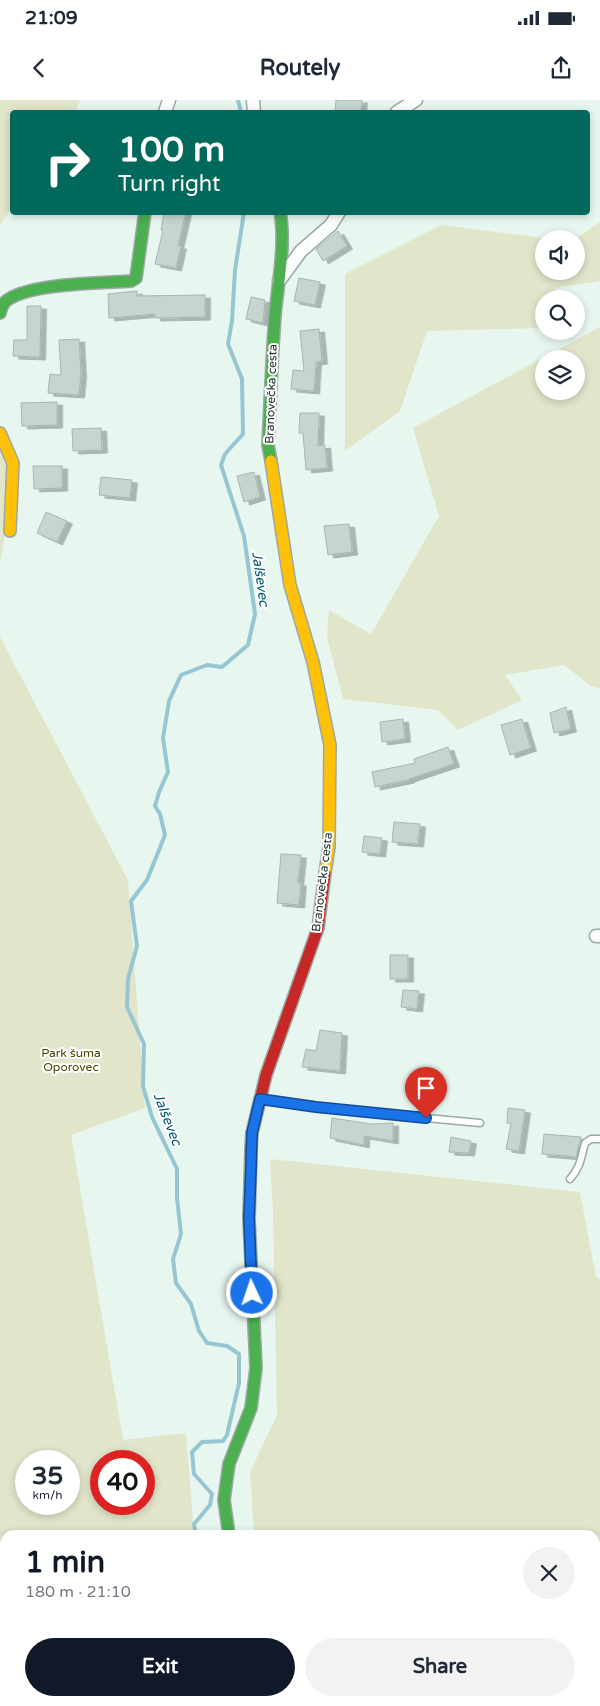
<!DOCTYPE html>
<html lang="en">
<head>
<meta charset="utf-8">
<style>
	:root { --surface:#fff; --page:#f2f2f3; --text:#1f2937; --muted:#747a83; --accent:#111827 }
	body { margin:0; font-family:"Varela Round",sans-serif; background:var(--page); color:var(--text); height:100vh; display:flex; flex-direction:column; font-size:19px; white-space:nowrap }
	* { box-sizing:border-box; margin:0 }
	p { font-size:16px; color:var(--muted) }
	.icon { flex:none; width:28px; height:28px; fill:none; stroke:currentColor; stroke-width:2; stroke-linecap:round; stroke-linejoin:round }
	.map { position:relative; flex:1; overflow:hidden }
	.drawer { position:absolute; left:0px; top:1430px; width:600px; height:176px; display:flex; flex-direction:column; background:var(--surface); border-radius:15px 15px 0 0; box-shadow:0 2px 8px #0003 }
	.drawer>* { flex:none }
	.banner { position:absolute; left:10px; top:10px; width:580px; height:105px; border-radius:5px; box-shadow:0 2px 8px #0003; background:#00695c; color:#fff; overflow:hidden }
	.buttons { position:absolute; left:535px; top:130px; display:grid; gap:10px }
	.buttons a { display:grid; place-items:center; width:50px; height:50px; border-radius:50%; background:var(--surface); box-shadow:0 2px 8px #0003; font-size:25px }
	.speed { position:absolute; left:15px; top:1350px; display:flex; gap:10px; font-size:25px; font-weight:700; text-align:center }
	.speed>* { display:grid; place-content:center; width:65px; height:65px; border-radius:50%; background:var(--surface); box-shadow:0 2px 8px #0003; line-height:1 }
	.speed small { font-size:12px; font-weight:400 }
	.speed .limit { border:8px solid #d22; background:#fff; color:#111 }
	.pin { position:absolute; display:grid; place-items:center; width:42px; height:42px; color:#fff; margin:-51px -21px; border-radius:50% 50% 50% 0; rotate:-45deg; box-shadow:0 0 5px #0007 }
	.pin .icon { rotate:45deg }
	.me { position:absolute; width:55px; margin:-28px; rotate:357deg; stroke-linejoin:round; filter:drop-shadow(0 0 4px #0008) }
	.turn { display:flex; align-items:center; gap:18px; height:105px; padding:0 25px; font-size:22px }
	.turn .icon { width:65px; height:65px; stroke-width:2.5 }
	.turn b { display:block; font-size:35px; line-height:42px }
	.round { display:grid; place-items:center; flex:none; width:52px; height:52px; border-radius:26px; background:var(--page) }
	.summary { display:flex; align-items:center; justify-content:space-between; height:85px; padding:0 25px }
	h1 { font-size:30px; font-weight:700; line-height:38px; color:var(--accent) }
	.cta { display:flex; gap:10px; margin-top:auto; padding:10px 25px }
	.cta a { flex:1; height:58px; border-radius:30px; background:var(--accent); color:#fff; font-size:20px; font-weight:700; line-height:58px; text-align:center }
	.cta a+a { background:var(--page); color:var(--text) }
	.status { display:flex; justify-content:space-between; align-items:center; height:35px; padding:0 25px; background:var(--surface); direction:ltr }
	.status svg { height:14px; fill:currentColor }
	header { display:flex; justify-content:space-between; align-items:center; height:65px; padding:0 25px; background:var(--surface); font-size:22px; font-weight:700 }
	.map>svg:first-child { display:block }
	.green { fill:#e1e5ca; fill-rule:evenodd }
	.lines { fill:none; stroke-linecap:round; stroke-linejoin:round }
	.stream { stroke:#97c5d2; stroke-width:4 }
	.building { fill:#c5d5d1; stroke:#a6b6b1; filter:url(#shadow) }
	.lane-casing { stroke:#9ba9a2; stroke-width:9 }
	.street-casing { stroke:#9ba9a2; stroke-width:15 }
	.fast-casing { stroke:#9ba9a2; stroke-width:14 }
	.slow-casing { stroke:#9ba9a2; stroke-width:14 }
	.jam-casing { stroke:#9ba9a2; stroke-width:14 }
	.lane { stroke:#fbfefd; stroke-width:6 }
	.street { stroke:#fbfefd; stroke-width:12 }
	.fast { stroke:#4caf50; stroke-width:11 }
	.slow { stroke:#ffc107; stroke-width:11 }
	.jam { stroke:#c62828; stroke-width:11 }
	.route-casing { stroke:#114b97; stroke-width:12 }
	.route { stroke:#1a73e8; stroke-width:9 }
	.labels { text-anchor:middle; stroke-width:4; stroke-linejoin:round; paint-order:stroke }
	.street-label { font-size:12px; fill:#1b2a23; stroke:#fff }
	.park-label { font-size:12px; fill:#4c4503; stroke:#fff }
	.water-label { font-size:14px; font-style:italic; fill:#02586f; stroke:#fff }
</style>
</head>
<body>
<div class="status"><b>21:09</b><svg viewBox="0 0 49 12"><path d="M0 12V9h3v3zM5 12V6h3v6zM10 12V3h3v9zM15 12V0h3v12zM26 1h20v11H26zM47 4h2v5h-2z"/></svg></div>
<header><svg class="icon" aria-label="back" viewBox="0 0 24 24"><path d="M15 5l-7 7 7 7"/></svg>Routely<svg class="icon" aria-label="share" viewBox="0 0 24 24"><path d="M12 15V3M7 8l5-5 5 5M5 13v7h14v-7"/></svg></header>
<div class="map">
<svg width="600" height="1606" viewBox="0 0 600 1606">
	<defs>
		<filter id="shadow"><feDropShadow dx="5.5" dy="3" stdDeviation="0" flood-color="#0004"/></filter>
	</defs>
	<rect width="100%" height="100%" fill="#e7f7ef"/>
	<!-- green -->
	<path class="green" d="M0 0H80L76 12H12V108L0 125Z
		M600 122V181L555 188 559 199H544V228L427 231 400 311 345 351V174L441 125 553 139H544V171H576L575 139Z
		M600 227V588L591 586 564 565 505 575 522 600 458 630 438 610 343 599 327 537 329 510 371 534 439 416 413 328ZM544 259H576V291H544Z
		M0 350 14 380 0 463Z
		M0 537 128 780 145 1008 71 1035 123 1340 186 1333 194 1435H5V1601H121L119 1606H0ZM69 1361V1404H26V1361ZM144 1361V1404H101V1361Z
		M270 1059 580 1092 596 1177 600 1180V1606H284L285 1601H595V1435H254L250 1372 277 1315 273 1113Z"/>
	<g class="lines">
		<!-- stream -->
		<path class="stream" d="M238 0 241 12
			M196 1435 194 1424 210 1405 212 1394 194 1374 192 1352 202 1342 223 1341 227 1335 239 1283V1254L227 1246 207 1243 199 1231 191 1204 176 1183 173 1159 181 1134 177 1098V1069L152 1017 143 986 144 944 127 907 128 879 137 846 131 801 147 780 165 735 160 714 155 706 159 692 168 672 163 638 169 601 181 575 207 565 222 567 248 545 255 514 244 436 221 365 225 354 243 334 242 279 228 244 232 221 235 170 244 112
			M103 1606 105 1603 110 1601"/>
	</g>
	<!-- building -->
	<path class="building" d="M336 0H362L361 12H335Z
		M164 112H186L178 146H181L176 168 155 164 163 130H161Z
		M338 131 347 146 323 161 316 149Z
		M299 178 320 182 315 205 294 201Z
		M137 191V196L205 195V217L155 218V214L109 218 108 194Z
		M251 197 265 200 263 223 246 219Z
		M27 206H41L40 257 13 256 14 240H27Z
		M319 229 322 261 316 262 314 291 291 289 293 270 304 271 300 231Z
		M79 239 81 274 79 295 48 293 50 274 61 275 59 240Z
		M57 302V325L22 326 21 303Z
		M300 313H319L318 346 325 345 327 368 306 370 303 333H299Z
		M101 328 102 350 73 351 72 329Z
		M33 366H62V388L34 389Z
		M254 372 260 397 244 402 237 376Z
		M101 377 132 380 130 398 99 395Z
		M46 412 67 421 57 442 37 433Z
		M349 424 352 452 328 455 324 426Z
		M566 607 571 629 554 633 550 613Z
		M403 619 405 639 382 642 380 622Z
		M522 619 531 648 510 655 501 625Z
		M448 647 454 664 409 679V680L375 687 372 672 415 663 414 659Z
		M394 722 420 724 418 744 392 742Z
		M364 736 382 738 380 754 362 752Z
		M281 754 301 755 298 783H301L299 805 277 803Z
		M390 855H408V879H390Z
		M403 890 419 891 417 909 401 907Z
		M320 930 342 933 340 971 302 967 306 949 316 951Z
		M508 1008 525 1010 519 1051 506 1049 511 1024 507 1023Z
		M332 1018 371 1024 393 1023V1041L364 1036V1045L330 1038Z
		M544 1034 581 1037 576 1057 542 1054Z
		M451 1037 471 1041 469 1053 449 1052Z"/>
	<g class="lines">
		<defs>
			<path id="lane" d="M262 999 373 1013 480 1023
				M570 1079C581 1067 581 1057 585 1043L591 1039H600"/>
			<path id="street" d="M253 0 254 12
				M165 12 169 0
				M397 12 416 0
				M279 181 301 151 331 125 339 112
				M596 836H600
				M257 1606 258 1601"/>
			<path id="fast" d="M0 213C1 209 2 205 5 202 25 183 102 183 131 181L136 178 145 112
				M271 361 268 345C270 302 272 258 275 215 278 184 286 142 280 112
				M229 1435 224 1400 229 1364 251 1308 256 1268 249 1119 251 1049
				M595 1575 600 1571"/>
			<path id="slow" d="M0 333 13 363 10 431
				M271 361 290 485 313 562 330 645 329 747 325 773"/>
			<path id="jam" d="M251 1049 252 1033 266 975 318 828 325 773
				M559 1606 564 1601"/>
		</defs>
		<!-- lane casing -->
		<use href="#lane" class="lane-casing"/>
		<!-- street casing -->
		<use href="#street" class="street-casing"/>
		<!-- fast casing -->
		<use href="#fast" class="fast-casing"/>
		<!-- slow casing -->
		<use href="#slow" class="slow-casing"/>
		<!-- jam casing -->
		<use href="#jam" class="jam-casing"/>
		<!-- lane -->
		<use href="#lane" class="lane"/>
		<!-- street -->
		<use href="#street" class="street"/>
		<!-- fast -->
		<use href="#fast" class="fast"/>
		<!-- slow -->
		<use href="#slow" class="slow"/>
		<!-- jam -->
		<use href="#jam" class="jam"/>
	</g>
	<g class="lines">
		<defs>
			<path id="route" d="M252 1193 249 1118 251 1068 252 1033 260 999 316 1007 426 1018"/>
		</defs>
		<!-- route casing -->
		<use href="#route" class="route-casing"/>
		<!-- route -->
		<use href="#route" class="route"/>
	</g>
	<g class="labels">
		<!-- street labels -->
		<g class="street-label">
			<text transform="translate(271 294) rotate(-88)" y="4">Branovečka cesta</text>
			<text transform="translate(322 782) rotate(-83)" y="4">Branovečka cesta</text>
		</g>
		<!-- park labels -->
		<g class="park-label">
			<text x="71" y="957">Park šuma<tspan x="71" dy="14">Oporovec</tspan></text>
		</g>
		<!-- water labels -->
		<g class="water-label">
			<text transform="translate(261 479) rotate(82)" y="5">Jalševec</text>
			<text transform="translate(168 1019) rotate(69)" y="5">Jalševec</text>
		</g>
	</g>
</svg>
<div class="buttons">
<a><svg class="icon" aria-label="sound" viewBox="0 0 24 24"><path d="M4 9h4l5-4v14l-5-4H4zM17 9q2 3 0 6"/></svg></a>
<a><svg class="icon" aria-label="search" viewBox="0 0 24 24"><circle cx="10" cy="10" r="6"/><path d="M15 15l6 6"/></svg></a>
<a><svg class="icon" aria-label="layers" viewBox="0 0 24 24"><path d="M12 4l9 5-9 5-9-5zM3 14l9 5 9-5"/></svg></a>
</div>
<div class="speed"><div>35<small>km/h</small></div><div class="limit">40</div></div>
<div class="pin" style="left:426px;top:1018px;background:#d93025"><svg class="icon" aria-label="arrive" viewBox="0 0 24 24"><path d="M6 21V4h12l-3 4 3 4H6"/></svg></div>
<svg class="me" style="left:252px;top:1193px" viewBox="-20 -20 40 40"><circle r="17" fill="#1a73e8" stroke="#fff" stroke-width="3"/><path d="M0-11L8 9 0 5-8 9z" fill="#fff"/></svg>
<div class="banner">
<div class="turn"><svg class="icon" aria-label="right" viewBox="0 0 24 24"><path d="M7 20v-9h11M14 6l5 5-5 5"/></svg><div><b>100 m</b>Turn right</div></div>
</div>
<section class="drawer">
<div class="summary"><div><h1>1 min</h1><p>180 m · 21:10</p></div><a class="round"><svg class="icon" aria-label="close" viewBox="0 0 24 24"><path d="M6 6l12 12M18 6L6 18"/></svg></a></div>
<div class="cta"><a>Exit</a><a>Share</a></div>
</section>
</div>
</body>
</html>
